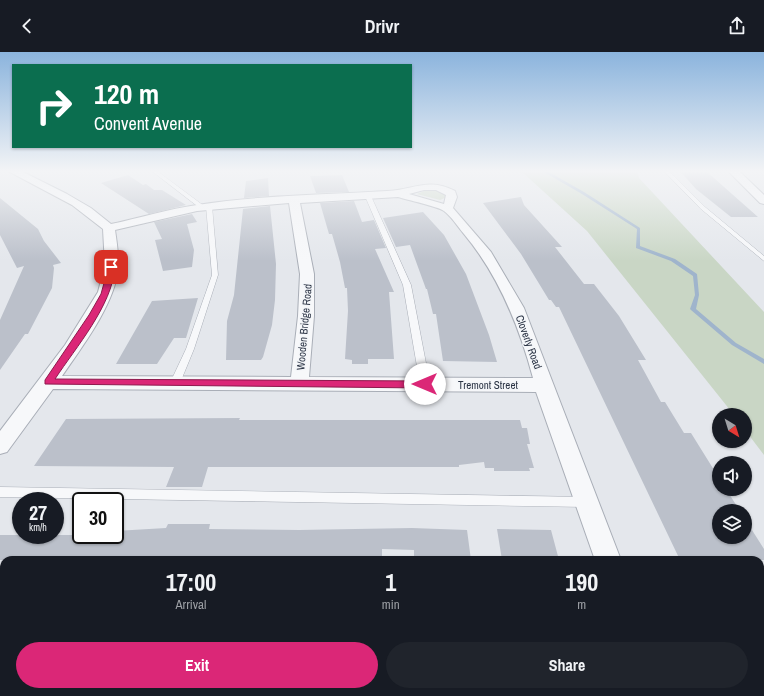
<!DOCTYPE html>
<html lang="en">
<head>
<meta charset="utf-8">
<style>
	:root { --surface:#171b24; --page:#20242c; --text:#f1f3f6; --muted:#9ea1a6; --accent:#db2777 }
	body { margin:0; font-family:"Archivo Narrow",sans-serif; background:var(--page); color:var(--text); height:100vh; display:flex; flex-direction:column; font-size:15px; white-space:nowrap }
	* { box-sizing:border-box; margin:0 }
	p { font-size:13px; color:var(--muted) }
	.icon { flex:none; width:22px; height:22px; fill:none; stroke:currentColor; stroke-width:2; stroke-linecap:round; stroke-linejoin:round }
	.map { position:relative; flex:1; overflow:hidden }
	.panel { position:absolute; left:0px; top:504px; width:764px; height:140px; display:flex; flex-direction:column; background:var(--surface); border-radius:12px 12px 0 0; box-shadow:0 1px 3px #0004 }
	.panel>* { flex:none }
	.guide { position:absolute; left:12px; top:12px; width:400px; height:84px; border-radius:0px; box-shadow:0 1px 3px #0004; background:#0b6e4f; color:#fff; overflow:hidden }
	.needle { width:26px; rotate:142deg }
	.controls { position:absolute; left:712px; top:356px; display:grid; gap:8px }
	.controls a { display:grid; place-items:center; width:40px; height:40px; border-radius:50%; background:var(--surface); box-shadow:0 1px 3px #0004; font-size:20px }
	.speed { position:absolute; left:12px; top:440px; display:flex; gap:8px; font-size:20px; font-weight:700; text-align:center }
	.speed>* { display:grid; place-content:center; width:52px; height:52px; border-radius:50%; background:var(--surface); box-shadow:0 1px 3px #0004; line-height:1 }
	.speed small { font-size:10px; font-weight:400 }
	.speed .limit { border:2px solid #111; border-radius:6px; background:#fff; color:#111 }
	.pin { position:absolute; display:grid; place-items:center; width:34px; height:34px; color:#fff; margin:-17px; border-radius:8px; box-shadow:0 2px 6px #0006 }
	.me { position:absolute; width:44px; margin:-22px; rotate:270deg; stroke-linejoin:round; filter:drop-shadow(0 0 3px #0008) }
	.turn { display:flex; align-items:center; gap:14px; height:84px; padding:0 16px; font-size:18px }
	.turn .icon { width:52px; height:52px; stroke-width:2.5 }
	.turn b { display:block; font-size:28px; line-height:34px }
	.eta { display:flex; justify-content:space-evenly; align-items:center; height:68px; text-align:center }
	.eta b { font-size:24px; font-weight:700; line-height:28px }
	.cta { display:flex; gap:8px; margin-top:auto; padding:8px 16px }
	.cta a { flex:1; height:46px; border-radius:24px; background:var(--accent); color:#fff; font-size:16px; font-weight:700; line-height:46px; text-align:center }
	.cta a+a { background:var(--page); color:var(--text) }
	header { display:flex; justify-content:space-between; align-items:center; height:52px; padding:0 16px; background:var(--surface); font-size:18px; font-weight:700 }
	.map>svg:first-child { display:block }
	.green { fill:#c9d6c5 }
	.lines { fill:none; stroke-linecap:round; stroke-linejoin:round }
	.stream { fill:#9fb4cc; fill-rule:evenodd }
	.building { fill:#bbc0ca }
	.service-casing { stroke:#a9aeb7; stroke-width:1 }
	.minor-casing { stroke:#a9aeb7; stroke-width:2 }
	.tertiary-casing { stroke:#a9aeb7; stroke-width:2 }
	.service { fill:#f7f8fa; fill-rule:evenodd }
	.minor { fill:#f7f8fa; fill-rule:evenodd }
	.tertiary { fill:#f7f8fa; fill-rule:evenodd }
	.route { fill:#db2777; stroke:#8e194d }
	.labels { text-anchor:middle; stroke-width:3; stroke-linejoin:round; paint-order:stroke }
	.street-label { font-size:11px; fill:#2b3445; stroke:#f4f6f9 }
</style>
</head>
<body>
<header><svg class="icon" aria-label="back" viewBox="0 0 24 24"><path d="M15 5l-7 7 7 7"/></svg>Drivr<svg class="icon" aria-label="share" viewBox="0 0 24 24"><path d="M12 15V3M7 8l5-5 5 5M5 13v7h14v-7"/></svg></header>
<div class="map">
<svg width="764" height="644" viewBox="0 0 764 644">
	<rect width="100%" height="100%" fill="#e4e7ec"/>
	<!-- green -->
	<path class="green" d="M521 119H637L639 126 764 260V403L745 378V363H734L587 179Z
		M426 138H438L445 141 447 145 440 148 417 142Z"/>
	<g class="lines">
		<!-- stream -->
		<path class="stream" d="M542 119H547L584 140 640 176V194L675 207 697 222 699 243 696 257 736 291 764 307V312L732 293 691 258 690 257 695 243 693 224 671 209 636 196 637 177 582 142Z"/>
	</g>
	<!-- building -->
	<path class="building" d="M680 119H706L758 165H731L696 137Z
		M128 123 143 133 146 132 154 138H162L186 153 149 162 101 131Z
		M342 123 349 140 316 141 310 124Z
		M268 126 269 144 244 146 246 129Z
		M521 145 524 153 562 195H555L584 232H594L619 264 646 308H638L661 350H665L684 381H691L719 426V437H726L740 459H719V485H745V467L764 497V508H680L559 255H556L551 248H549L521 202 483 151Z
		M0 146 38 177 44 189 61 211 53 213 54 216 52 236 28 282H25L0 318V268L24 214 17 216 0 183Z
		M354 149 362 170 374 168 386 196 375 197 394 240H389L394 307H368V312H352V308L345 307 348 259 347 236H345L340 210 332 182H329L320 151Z
		M270 154 276 212 275 248 272 273 263 305 261 308H226L227 269 234 243 243 157Z
		M423 160 444 183 466 222 489 283 497 310 443 309 436 262H433L427 237H426L410 193 396 195 383 166Z
		M192 162 197 170 187 172 194 198 192 215 163 219 155 188 162 187 154 170Z
		M198 246 186 286H174L157 312H116L152 249Z
		M240 366 239 368H520L522 376H527L530 392H527L534 416H529L530 419H494V416H485L484 410 459 413V415H208L202 435H166L174 415 34 414 66 367Z
		M168 472H210L209 477 299 478 412 476 467 478 471 508H414V498L382 497V508H0V483H115V479L166 476Z
		M497 477 551 478 559 508H502Z"/>
	<g class="lines">
		<defs>
			<path id="service" d="M152 119H157L204 154V156H200Z
				M664 119H669L705 155 764 204V209L701 157Z
				M368 142 371 144 411 233 430 332 428 334H422L420 332 403 233 365 144Z
				M209 152 212 154 218 223 194 297 180 331 175 334 170 331 186 297 212 223 206 154Z
				M0 435 587 445 591 446 593 450 591 454 587 455 0 445Z"/>
			<path id="minor" d="M8 119H21L67 142 91 156 111 172C140 166 168 157 197 153 260 143 324 143 387 139 414 138 428 125 455 139L457 145 453 156 491 200 524 256 621 508H595L536 340 53 337 7 400 0 402V379L65 293 98 240 105 213 103 177 72 153ZM424 138H436L446 143 444 152 409 142ZM398 145C407 148 437 154 444 159 452 165 458 175 464 182 499 224 519 274 533 326L309 325 314 264V222L300 151ZM289 151 300 222 298 264 291 325 62 324C82 295 114 253 118 218 119 205 117 191 115 178L197 159Z
				M728 119H739L764 143V152L760 151Z"/>
			<path id="tertiary" d="M760 617H764V644H744L743 640H760Z
				M0 619H4V640H22L20 644H0Z"/>
		</defs>
		<!-- service casing -->
		<use href="#service" class="service-casing"/>
		<!-- minor casing -->
		<use href="#minor" class="minor-casing"/>
		<!-- tertiary casing -->
		<use href="#tertiary" class="tertiary-casing"/>
		<!-- service -->
		<use href="#service" class="service"/>
		<!-- minor -->
		<use href="#minor" class="minor"/>
		<!-- tertiary -->
		<use href="#tertiary" class="tertiary"/>
	</g>
	<!-- sky -->
	<linearGradient id="sky" x2="0" y2="1"><stop stop-color="#8bb4dd"/><stop offset="0.57" stop-color="#f3f4f6"/><stop offset="1" stop-color="#f3f4f6" stop-opacity="0"/></linearGradient>
	<rect width="764" height="209" fill="url(#sky)"/>
	<!-- route -->
	<path class="route" d="M109 213 115 215C112 254 76 295 55 327L425 329 430 332 425 336 45 332V328L89 263 101 242Z"/>
	<g class="labels">
		<!-- street labels -->
		<g class="street-label">
			<text transform="translate(304 275) rotate(-85)" y="4">Wooden Bridge Road</text>
			<text transform="translate(529 290) rotate(70)" y="4">Cloverly Road</text>
			<text x="488" y="337">Tremont Street</text>
		</g>
	</g>
</svg>
<div class="controls">
<a><svg class="needle" viewBox="-14 -14 28 28"><path d="M0-13l5 13h-10z" fill="#e53935"/><path d="M0 13l5-13h-10z" fill="#9ea1a6"/></svg></a>
<a><svg class="icon" aria-label="sound" viewBox="0 0 24 24"><path d="M4 9h4l5-4v14l-5-4H4zM17 9q2 3 0 6"/></svg></a>
<a><svg class="icon" aria-label="layers" viewBox="0 0 24 24"><path d="M12 4l9 5-9 5-9-5zM3 14l9 5 9-5"/></svg></a>
</div>
<div class="speed"><div>27<small>km/h</small></div><div class="limit">30</div></div>
<div class="pin" style="left:111px;top:215px;background:#d93025"><svg class="icon" aria-label="arrive" viewBox="0 0 24 24"><path d="M6 21V4h12l-3 4 3 4H6"/></svg></div>
<svg class="me" style="left:425px;top:332px" viewBox="-20 -20 40 40"><circle r="19" fill="#fff"/><path d="M0-13L10 11 0 6-10 11z" fill="#db2777"/></svg>
<div class="guide">
<div class="turn"><svg class="icon" aria-label="right" viewBox="0 0 24 24"><path d="M7 20v-9h11M14 6l5 5-5 5"/></svg><div><b>120 m</b>Convent Avenue</div></div>
</div>
<section class="panel">
<div class="eta">
<div><b>17:00</b><p>Arrival</p></div>
<div><b>1</b><p>min</p></div>
<div><b>190</b><p>m</p></div>
</div>
<div class="cta"><a>Exit</a><a>Share</a></div>
</section>
</div>
</body>
</html>
